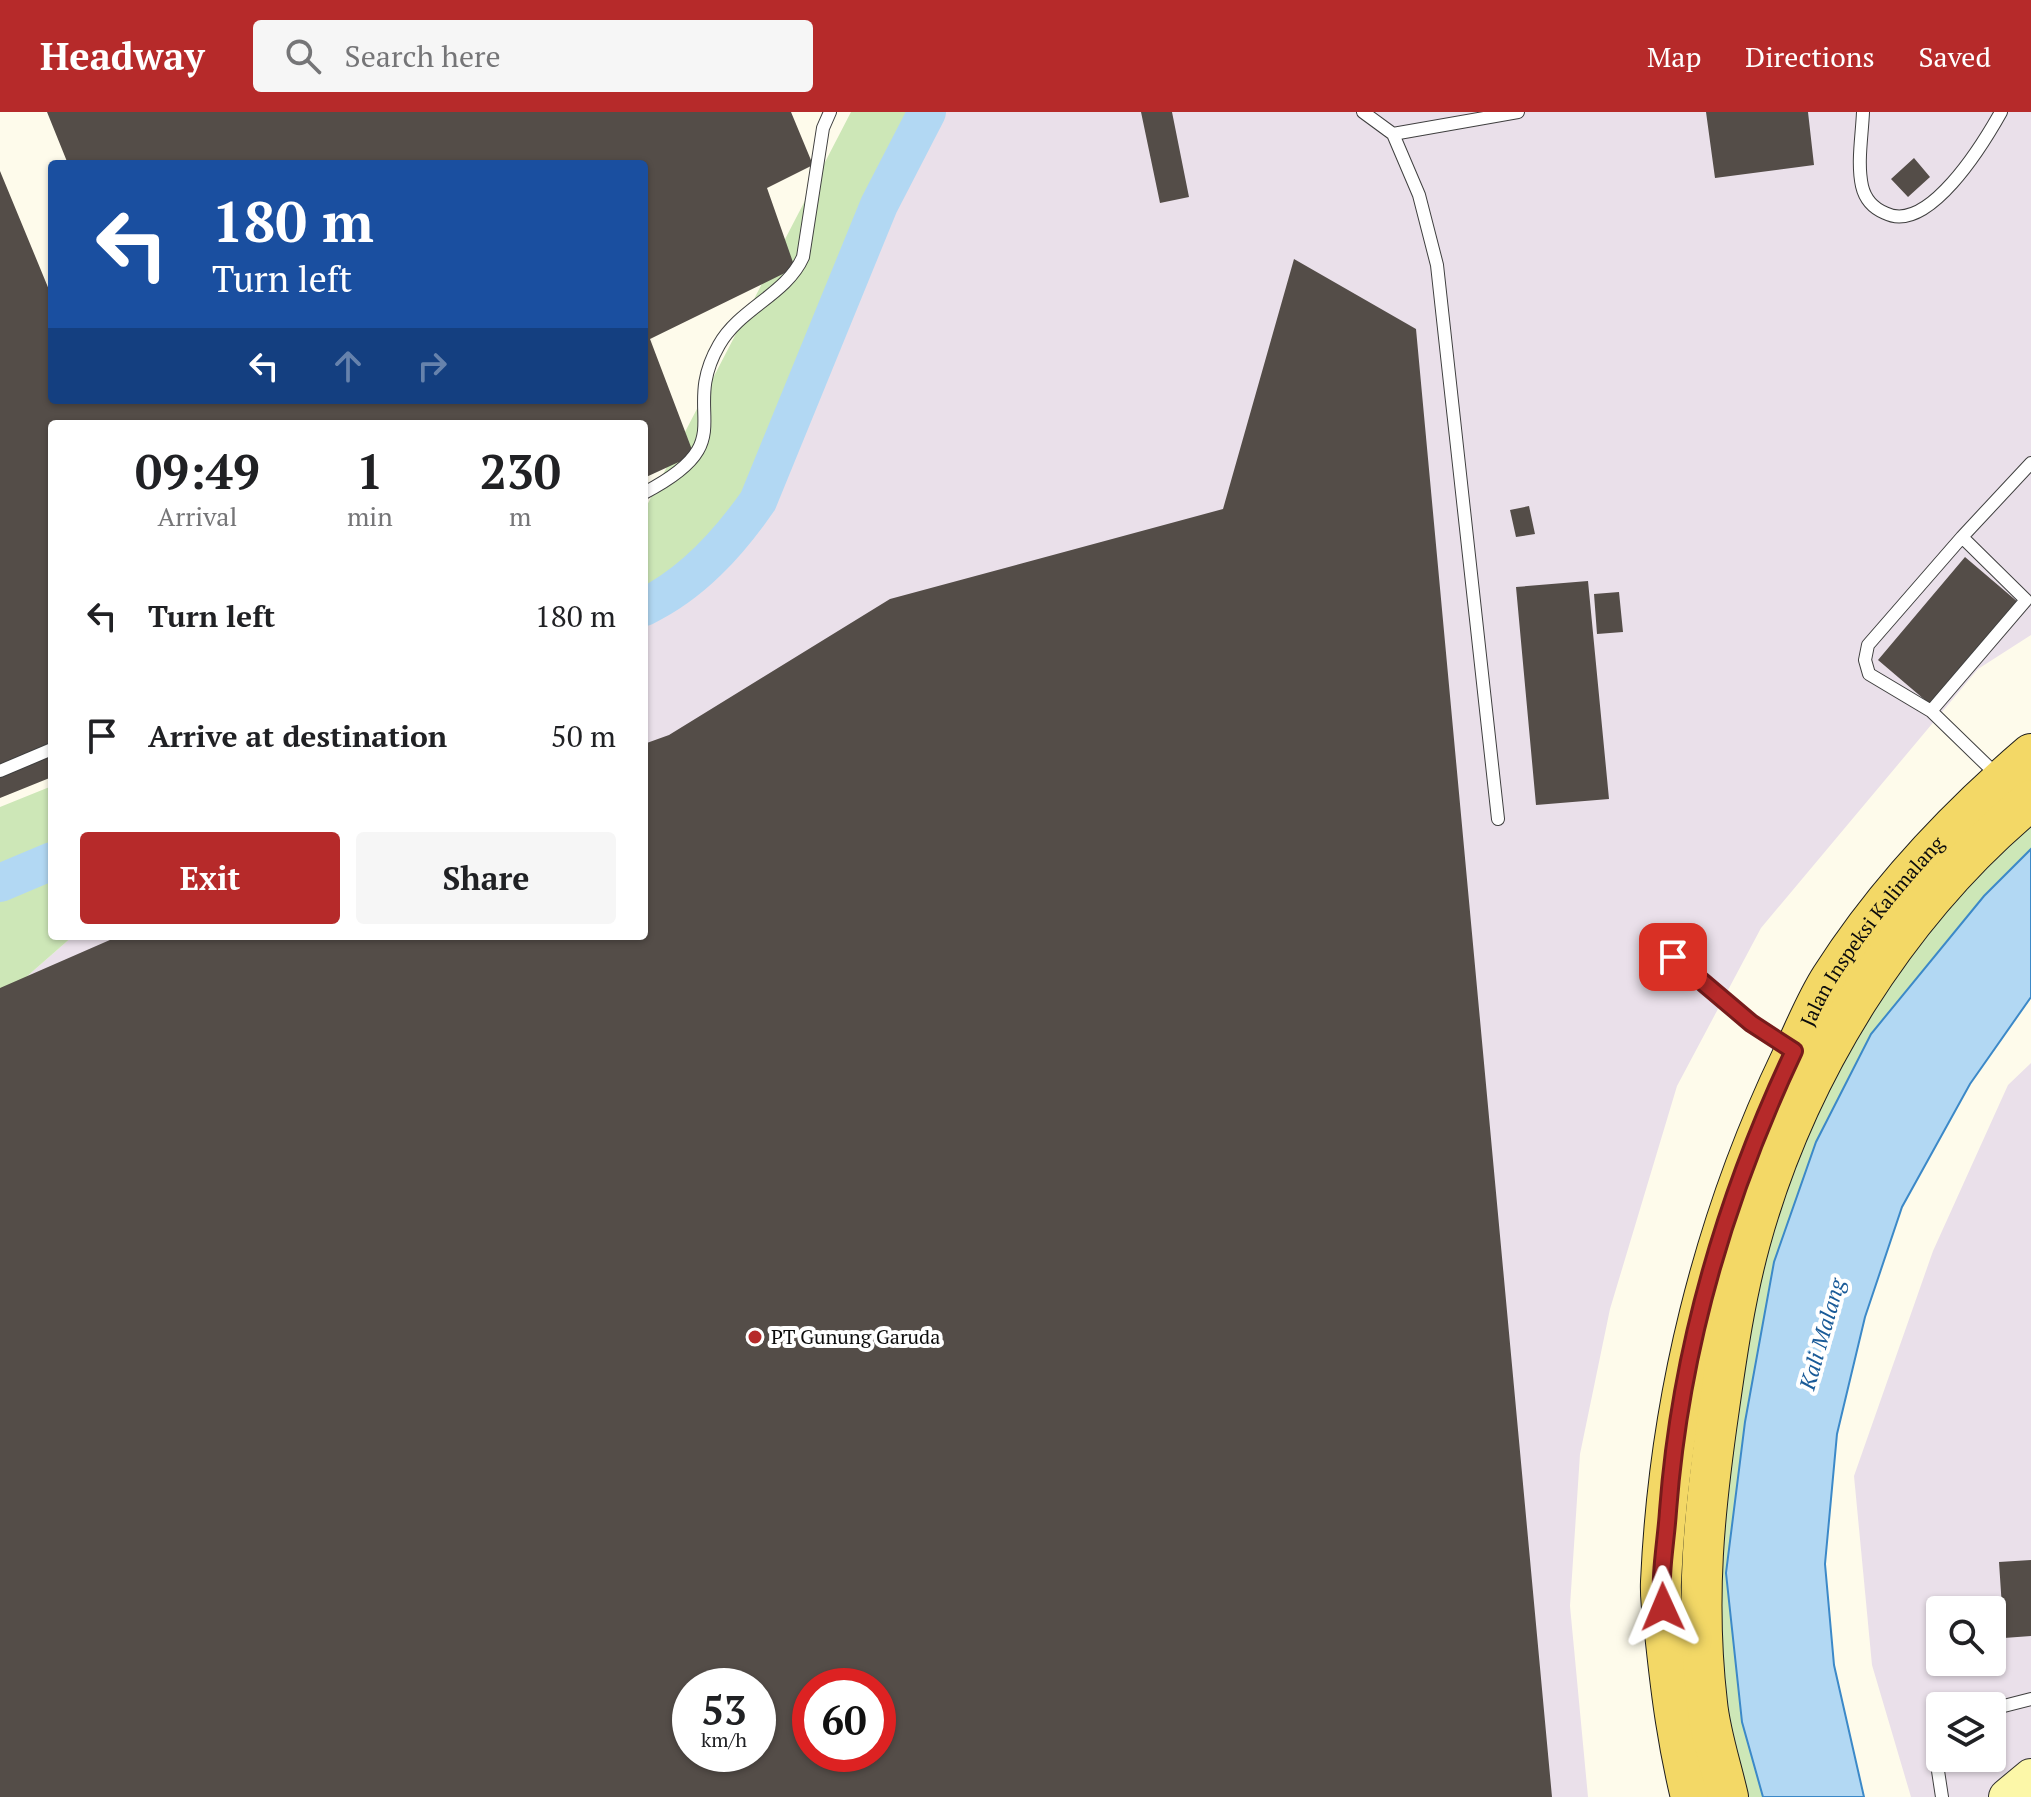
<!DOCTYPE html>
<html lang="en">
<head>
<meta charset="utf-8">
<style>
	:root { --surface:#fff; --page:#f6f6f6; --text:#202124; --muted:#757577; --accent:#b62a2a }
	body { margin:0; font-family:"PT Serif",serif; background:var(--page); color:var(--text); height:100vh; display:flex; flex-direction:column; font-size:30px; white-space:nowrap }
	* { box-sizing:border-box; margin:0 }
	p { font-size:26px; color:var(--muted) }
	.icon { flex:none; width:44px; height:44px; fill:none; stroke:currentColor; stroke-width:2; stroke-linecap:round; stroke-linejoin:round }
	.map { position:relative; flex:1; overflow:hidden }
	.drawer { position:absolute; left:48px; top:308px; width:600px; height:520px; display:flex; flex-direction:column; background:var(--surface); border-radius:8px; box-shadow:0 2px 6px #0004 }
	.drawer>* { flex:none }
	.top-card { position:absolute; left:48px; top:48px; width:600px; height:244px; border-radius:8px; box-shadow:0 2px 6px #0004; background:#1a4fa0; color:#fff; overflow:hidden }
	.buttons { position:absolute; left:1926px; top:1484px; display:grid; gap:16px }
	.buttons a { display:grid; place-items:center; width:80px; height:80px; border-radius:8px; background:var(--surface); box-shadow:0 2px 6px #0004; font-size:40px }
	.speed { position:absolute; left:672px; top:1556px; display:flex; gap:16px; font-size:40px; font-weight:700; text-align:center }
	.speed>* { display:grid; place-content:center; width:104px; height:104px; border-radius:50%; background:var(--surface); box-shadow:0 2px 6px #0004; line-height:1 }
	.speed small { font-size:20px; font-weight:400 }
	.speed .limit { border:12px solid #d22; background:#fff; color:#111 }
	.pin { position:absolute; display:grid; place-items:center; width:68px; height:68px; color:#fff; margin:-34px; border-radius:16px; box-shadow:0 4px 12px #0006 }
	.me { position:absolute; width:88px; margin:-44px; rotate:359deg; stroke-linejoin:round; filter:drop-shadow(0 0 6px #0008) }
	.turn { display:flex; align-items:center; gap:28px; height:168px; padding:0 32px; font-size:36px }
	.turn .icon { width:104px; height:104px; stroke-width:2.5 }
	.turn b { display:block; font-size:56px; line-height:68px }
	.lanes { display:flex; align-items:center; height:76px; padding:0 32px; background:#0003; justify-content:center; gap:40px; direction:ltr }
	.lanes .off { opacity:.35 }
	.eta { display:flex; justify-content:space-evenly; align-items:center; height:136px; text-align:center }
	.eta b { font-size:48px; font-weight:700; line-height:56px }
	.action { display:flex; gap:16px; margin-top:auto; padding:16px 32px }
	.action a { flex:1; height:92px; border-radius:8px; background:var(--accent); color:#fff; font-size:32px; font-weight:700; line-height:92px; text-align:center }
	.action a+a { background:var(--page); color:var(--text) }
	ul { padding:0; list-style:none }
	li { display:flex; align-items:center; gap:24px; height:120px; padding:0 32px }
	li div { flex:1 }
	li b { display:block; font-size:30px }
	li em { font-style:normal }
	header { display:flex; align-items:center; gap:48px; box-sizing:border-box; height:112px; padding:0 40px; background:var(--accent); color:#fff }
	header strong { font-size:38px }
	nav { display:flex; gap:44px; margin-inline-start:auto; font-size:28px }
	.search { width:560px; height:72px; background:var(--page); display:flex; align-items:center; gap:20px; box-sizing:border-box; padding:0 28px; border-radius:8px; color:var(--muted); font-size:30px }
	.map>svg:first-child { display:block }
	.industrial { fill:#eae0ea; fill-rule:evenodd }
	.green { fill:#cde7b7 }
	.water { fill:#b2d8f3; stroke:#3c89c8; stroke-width:2 }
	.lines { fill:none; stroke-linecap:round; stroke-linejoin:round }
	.river { stroke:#b2d8f3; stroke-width:38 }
	.building { fill:#544d48; fill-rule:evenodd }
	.lane-casing { stroke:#3f3f3f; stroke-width:14 }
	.secondary-casing { stroke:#2e2e2e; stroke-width:38 }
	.primary-casing { stroke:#1d1d1d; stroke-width:42 }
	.lane { stroke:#fff; stroke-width:12 }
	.secondary { stroke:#fcf7a8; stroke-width:36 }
	.primary { stroke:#f3d866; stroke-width:40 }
	.route-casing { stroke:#761b1b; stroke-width:20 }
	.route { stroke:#b62a2a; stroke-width:14 }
	.poi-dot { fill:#b62a2a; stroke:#fff; stroke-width:3 }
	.labels { text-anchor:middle; stroke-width:8; stroke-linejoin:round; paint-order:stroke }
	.street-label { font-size:20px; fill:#0c0c0c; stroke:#fff }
	.poi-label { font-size:20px; fill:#0c0c0c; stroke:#fff; text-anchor:start }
	.water-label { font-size:22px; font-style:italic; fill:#1a5b98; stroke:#fff }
</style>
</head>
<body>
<header>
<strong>Headway</strong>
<div class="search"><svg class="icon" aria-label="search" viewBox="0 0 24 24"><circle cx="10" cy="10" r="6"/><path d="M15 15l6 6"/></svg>Search here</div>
<nav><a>Map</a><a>Directions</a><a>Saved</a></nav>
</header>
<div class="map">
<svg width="2031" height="1685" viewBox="0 0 2031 1685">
	<rect width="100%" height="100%" fill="#fefbeb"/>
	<!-- industrial -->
	<path class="industrial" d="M927 0H2031V523L1978 557 1761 816 1677 974 1610 1197 1580 1342 1570 1494 1588 1685H0V888L73 824H644V494L758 389 880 89ZM690 1574H758V1642H690ZM810 1574H878V1642H810Z
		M2031 951V1685H1911L1872 1553 1854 1364 1933 1139 2008 973ZM1940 1498H1992V1550H1940ZM1940 1594H1992V1646H1940Z"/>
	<!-- green -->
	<path class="green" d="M851 0H927L880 89 758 389C728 431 692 472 644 495V399Z
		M2031 643V737L1984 784 1871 922 1816 1030 1774 1150 1742 1610 1763 1685H1691L1660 1473 1702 1408 1760 1013Z
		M52 674V824H73L0 888V695Z"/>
	<!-- water -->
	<path class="water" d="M2031 737V885L1970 972 1902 1095 1865 1205 1837 1322 1825 1452 1834 1553 1864 1685H1763L1742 1610 1726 1461 1745 1310 1774 1150 1816 1030 1871 922 1984 784Z"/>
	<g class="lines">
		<!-- river -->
		<path class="river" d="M644 495C692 472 728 432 758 389L879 93 927 0
			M0 771 52 749"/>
	</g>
	<!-- building -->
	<path class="building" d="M47 0H791L813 53 767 76 795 156 650 227 694 343 644 366V312H52V665L0 686V59L52 185V288H644V52H68Z
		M1141 0H1172L1189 85 1160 91Z
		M1706 0H1808L1814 53 1715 66Z
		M1914 46 1930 65 1908 85 1891 67Z
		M1294 147 1416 217 1552 1685H0V876L119 824H644V632L669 623 890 487 1223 397ZM690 1574H758V1642H690ZM810 1574H878V1642H810Z
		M1529 394 1535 422 1516 425 1510 398Z
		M1965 445 2019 491 1932 594 1878 548Z
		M1588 469 1609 687 1536 693 1516 475Z
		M1619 480 1623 520 1597 522 1594 482Z
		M2031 1448V1524L2004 1526 1999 1450Z"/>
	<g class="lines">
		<defs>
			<path id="lane" d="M1363 0 1393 22 1419 83 1437 153 1498 707
				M1863 0C1862 24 1857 51 1862 74 1865 87 1873 96 1885 101 1928 123 1983 32 2001 0
				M1393 22 1518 0
				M644 381C746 328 678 304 719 233 740 196 786 183 803 145L823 16 830 0
				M1962 425 2031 351
				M1931 599 2026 488 1962 425 1868 533 1865 548 1869 562 1931 599 1999 665
				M0 659 52 637
				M1673 845 1751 911 1790 936
				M1992 1597 2031 1587
				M1940 1614 1933 1626 1942 1685"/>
			<path id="secondary" d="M2007 1685 2031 1665"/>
			<g id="primary">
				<path id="s1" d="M1691 1685C1678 1631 1672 1586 1666 1530 1664 1511 1660 1490 1661 1470 1669 1290 1713 1110 1791 947 1804 920 1815 891 1831 866 1886 780 1954 708 2031 642"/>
				<path d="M1728 1685C1721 1654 1710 1622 1707 1591 1695 1487 1704 1399 1719 1296 1727 1240 1735 1185 1750 1130 1796 962 1897 799 2031 688"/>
			</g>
		</defs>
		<!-- lane casing -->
		<use href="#lane" class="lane-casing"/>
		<!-- secondary casing -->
		<use href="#secondary" class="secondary-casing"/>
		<!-- primary casing -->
		<use href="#primary" class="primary-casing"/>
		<!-- lane -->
		<use href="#lane" class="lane"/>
		<!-- secondary -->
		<use href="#secondary" class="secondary"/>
		<!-- primary -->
		<use href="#primary" class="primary"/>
	</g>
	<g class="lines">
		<defs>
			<path id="route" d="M1663 1495C1659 1463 1666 1431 1668 1399 1680 1239 1726 1083 1794 939L1751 911 1673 845"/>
		</defs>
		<!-- route casing -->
		<use href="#route" class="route-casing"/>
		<!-- route -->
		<use href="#route" class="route"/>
	</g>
	<!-- markers -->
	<circle class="poi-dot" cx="755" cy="1225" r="8"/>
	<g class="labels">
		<!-- street labels -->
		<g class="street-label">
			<text dy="7" stroke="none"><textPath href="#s1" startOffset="912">Jalan Inspeksi Kalimalang</textPath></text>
		</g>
		<!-- poi labels -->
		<g class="poi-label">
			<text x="771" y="1232">PT Gunung Garuda</text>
		</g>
		<!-- water labels -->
		<g class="water-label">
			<text transform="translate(1822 1222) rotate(-74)" y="8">Kali Malang</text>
		</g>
	</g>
</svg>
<div class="buttons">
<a><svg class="icon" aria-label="search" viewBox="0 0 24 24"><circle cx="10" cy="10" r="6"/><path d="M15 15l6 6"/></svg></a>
<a><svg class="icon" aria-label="layers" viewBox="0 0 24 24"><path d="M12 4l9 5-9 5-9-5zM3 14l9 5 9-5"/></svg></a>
</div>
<div class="speed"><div>53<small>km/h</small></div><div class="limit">60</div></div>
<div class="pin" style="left:1673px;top:845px;background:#d93025"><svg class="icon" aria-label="arrive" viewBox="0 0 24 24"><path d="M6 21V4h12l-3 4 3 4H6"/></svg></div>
<svg class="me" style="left:1663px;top:1495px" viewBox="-20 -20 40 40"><path d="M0-17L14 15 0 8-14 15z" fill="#b62a2a" stroke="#fff" stroke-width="4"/></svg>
<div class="top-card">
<div class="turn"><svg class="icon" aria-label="left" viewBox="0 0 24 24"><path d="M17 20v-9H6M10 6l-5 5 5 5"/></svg><div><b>180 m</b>Turn left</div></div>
<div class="lanes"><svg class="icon" aria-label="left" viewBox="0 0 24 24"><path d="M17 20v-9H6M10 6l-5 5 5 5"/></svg><svg class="icon off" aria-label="ahead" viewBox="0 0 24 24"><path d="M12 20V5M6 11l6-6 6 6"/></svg><svg class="icon off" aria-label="right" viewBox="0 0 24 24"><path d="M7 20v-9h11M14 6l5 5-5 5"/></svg></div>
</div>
<section class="drawer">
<div class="eta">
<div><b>09:49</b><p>Arrival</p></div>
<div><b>1</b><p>min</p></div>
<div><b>230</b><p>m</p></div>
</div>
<ul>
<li><svg class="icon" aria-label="left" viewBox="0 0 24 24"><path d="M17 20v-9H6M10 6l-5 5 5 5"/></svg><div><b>Turn left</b></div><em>180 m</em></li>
<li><svg class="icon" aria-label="arrive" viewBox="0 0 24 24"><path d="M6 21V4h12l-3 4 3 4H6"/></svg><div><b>Arrive at destination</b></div><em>50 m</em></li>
</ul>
<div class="action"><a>Exit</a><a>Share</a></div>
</section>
</div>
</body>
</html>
